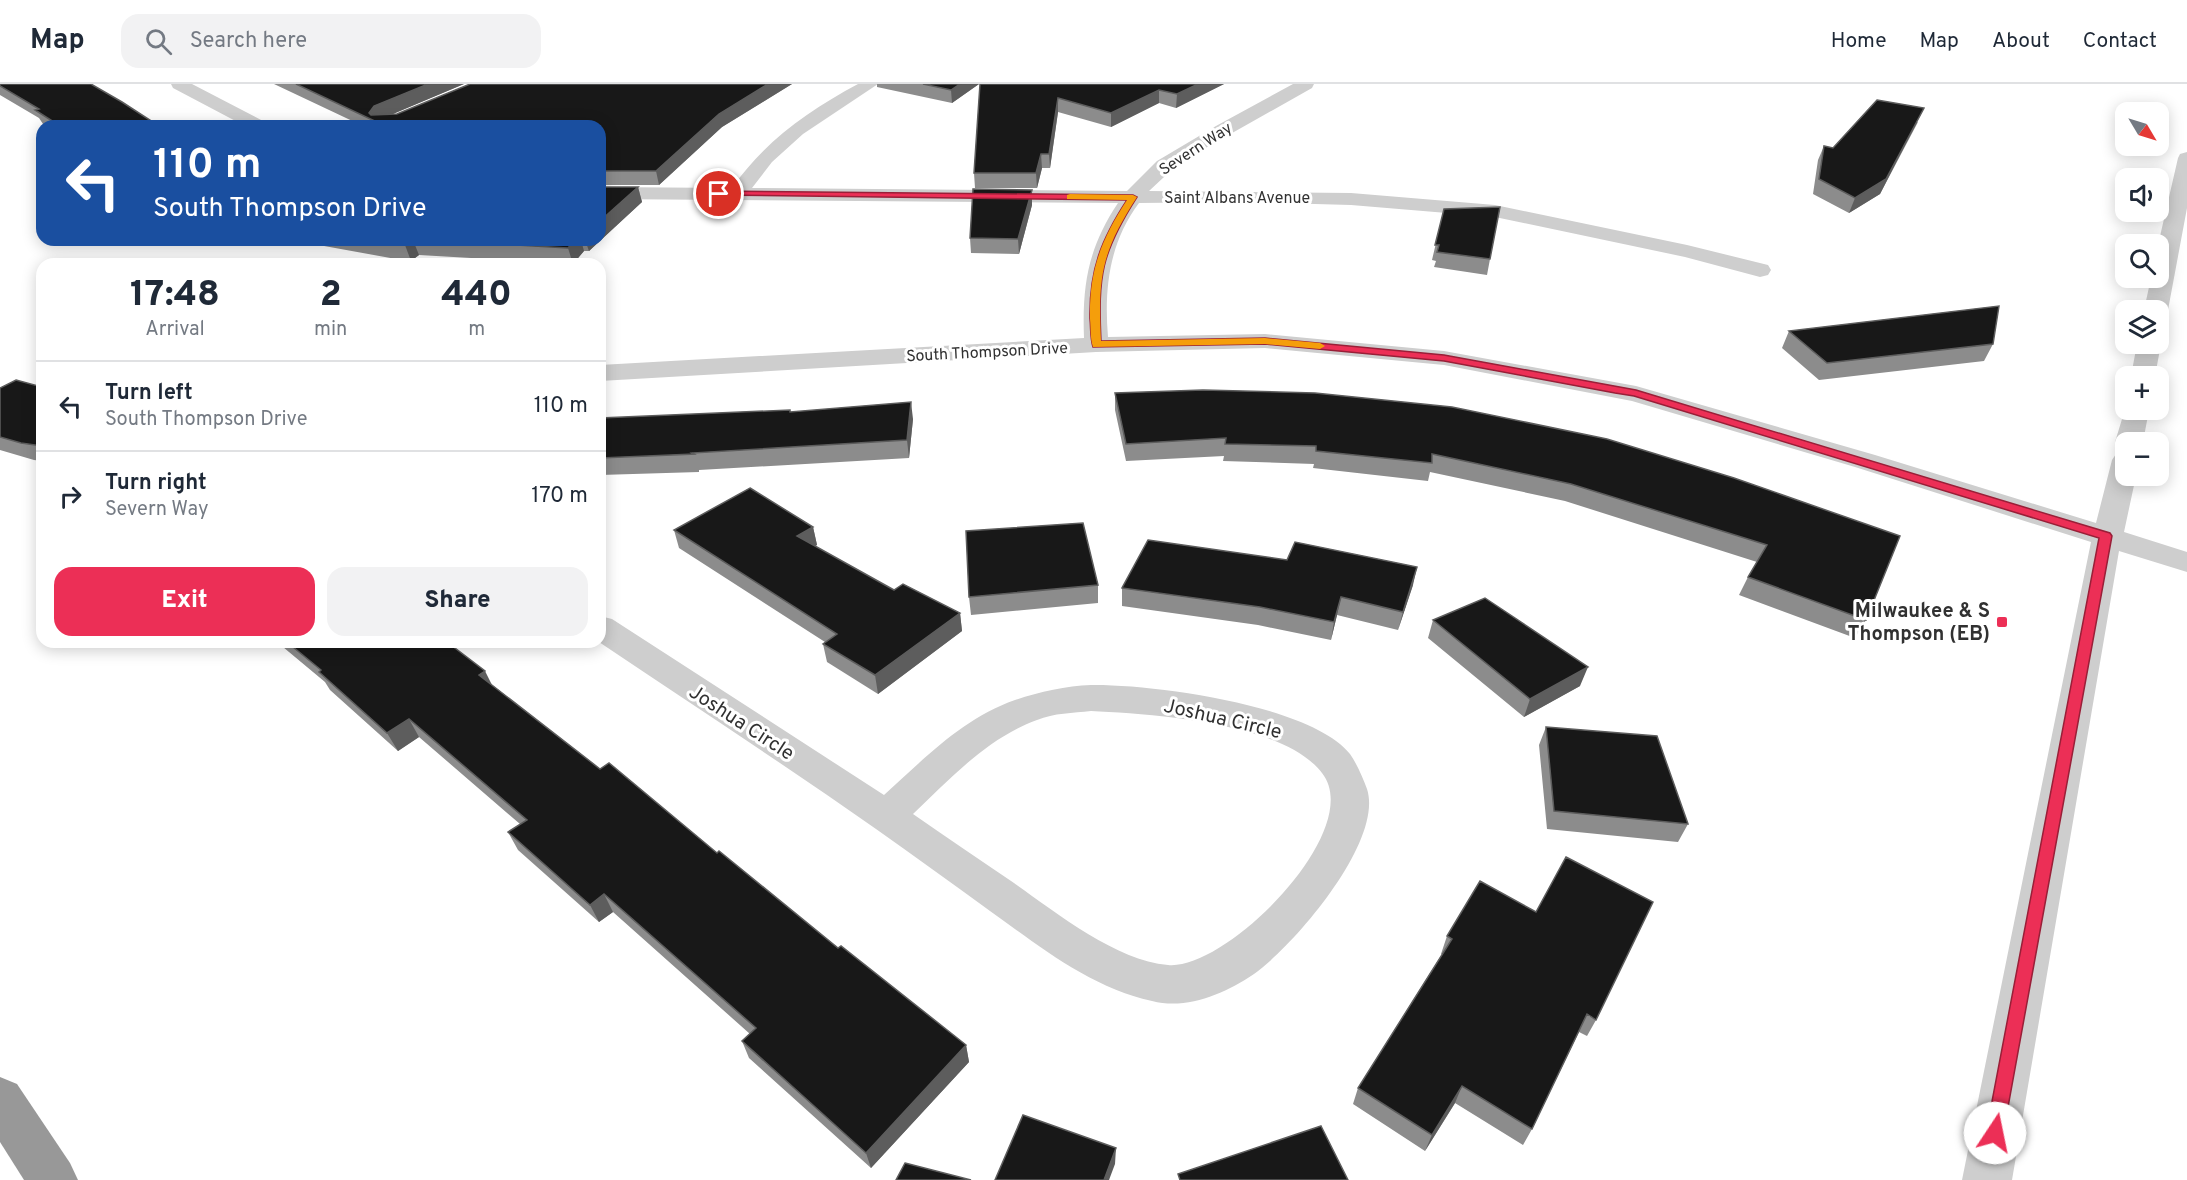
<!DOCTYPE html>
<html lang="en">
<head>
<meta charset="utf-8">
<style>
	:root { --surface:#fff; --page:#f2f2f3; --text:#1f2937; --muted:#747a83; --line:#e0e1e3; --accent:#ec2f56 }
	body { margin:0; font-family:Overpass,sans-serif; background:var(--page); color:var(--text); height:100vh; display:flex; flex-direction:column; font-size:22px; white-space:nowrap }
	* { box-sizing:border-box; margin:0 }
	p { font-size:20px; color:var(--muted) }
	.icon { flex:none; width:33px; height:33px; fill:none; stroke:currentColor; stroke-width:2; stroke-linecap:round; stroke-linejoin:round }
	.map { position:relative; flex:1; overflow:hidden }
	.drawer { position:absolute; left:36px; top:174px; width:570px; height:390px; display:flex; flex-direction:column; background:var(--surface); border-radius:18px; box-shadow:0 3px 15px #0003 }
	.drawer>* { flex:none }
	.banner { position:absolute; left:36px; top:36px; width:570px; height:126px; border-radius:18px; box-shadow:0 3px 15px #0003; background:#1a4fa0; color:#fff; overflow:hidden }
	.needle { width:39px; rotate:128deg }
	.tools { position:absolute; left:2115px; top:18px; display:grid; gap:12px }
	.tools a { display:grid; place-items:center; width:54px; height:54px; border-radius:12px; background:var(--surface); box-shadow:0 3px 15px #0003; font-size:30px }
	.pin { position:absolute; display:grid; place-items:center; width:51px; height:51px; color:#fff; margin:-26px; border:3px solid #fff; border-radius:50%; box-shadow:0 2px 6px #0007 }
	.me { position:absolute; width:66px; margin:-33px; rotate:11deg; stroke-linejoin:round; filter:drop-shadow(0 0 4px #0008) }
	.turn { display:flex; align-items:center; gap:21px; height:126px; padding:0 18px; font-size:27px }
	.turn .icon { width:78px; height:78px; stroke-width:2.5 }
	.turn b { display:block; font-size:42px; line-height:51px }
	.eta { display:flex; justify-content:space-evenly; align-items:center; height:102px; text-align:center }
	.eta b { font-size:36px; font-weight:800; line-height:42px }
	.button { display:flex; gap:12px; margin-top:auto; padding:12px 18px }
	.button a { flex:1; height:69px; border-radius:18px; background:var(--accent); color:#fff; font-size:24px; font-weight:800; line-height:69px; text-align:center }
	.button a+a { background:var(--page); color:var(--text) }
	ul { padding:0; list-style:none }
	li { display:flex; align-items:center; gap:18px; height:90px; padding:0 18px; border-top:2px solid var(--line) }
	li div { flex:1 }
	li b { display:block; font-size:22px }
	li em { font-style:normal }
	header { display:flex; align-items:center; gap:36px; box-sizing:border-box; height:84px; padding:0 30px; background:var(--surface); border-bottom:2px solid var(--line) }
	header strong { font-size:28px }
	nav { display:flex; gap:33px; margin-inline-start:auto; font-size:21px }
	.search { width:420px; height:54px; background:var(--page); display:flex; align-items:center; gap:15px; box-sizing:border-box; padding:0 21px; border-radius:18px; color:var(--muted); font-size:22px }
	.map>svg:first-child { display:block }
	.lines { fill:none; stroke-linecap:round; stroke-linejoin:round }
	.minor { fill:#cecece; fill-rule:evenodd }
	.highway { fill:#989898; fill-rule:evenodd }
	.wall { fill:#8c8c8c }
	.shaded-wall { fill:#5d5d5d }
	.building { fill:#181818; stroke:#5d5d5d; stroke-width:1.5 }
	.route { fill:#ec2f56; stroke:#991f38; stroke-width:1.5 }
	.slow { fill:#f59e0b }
	.poi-dot { fill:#ec2f56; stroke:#fff; stroke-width:2 }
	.labels { text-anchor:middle; stroke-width:6; stroke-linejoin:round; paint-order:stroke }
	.far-street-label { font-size:16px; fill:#313131; stroke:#fff }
	.poi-label { font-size:20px; font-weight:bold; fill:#313131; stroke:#fff; text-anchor:end }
	.street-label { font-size:20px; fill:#313131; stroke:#fff }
</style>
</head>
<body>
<header>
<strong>Map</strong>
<div class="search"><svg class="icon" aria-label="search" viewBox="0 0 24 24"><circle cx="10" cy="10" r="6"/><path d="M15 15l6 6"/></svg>Search here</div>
<nav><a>Home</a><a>Map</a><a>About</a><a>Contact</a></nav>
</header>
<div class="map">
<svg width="2187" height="1096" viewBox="0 0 2187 1096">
	<rect width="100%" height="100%" fill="#fff"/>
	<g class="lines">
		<!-- minor -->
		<path class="minor" d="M171 0H192L265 38 268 42H245L173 4Z
			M858 0H878L803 50 772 78 752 104 1127 107 1157 77 1216 42 1293 0H1314L1312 4 1179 79 1149 107 1351 109 1495 121 1687 161 1768 181 1771 186 1768 191 1760 193 1685 173 1495 133 1351 121 1237 118 1139 119C1109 159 1104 205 1108 253L1265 250 1444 267 1636 302 1875 371 2096 439 2112 376 2116 370 2126 368V392H2136L2124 448 2187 468V488L2119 467 2012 1096H1962L2091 458 1855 383 1632 317 1444 281 1265 264 1096 268 600 297V281L1084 254C1082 201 1088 164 1118 119L600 115V103L732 104C765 57 808 27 858 0Z
			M2187 68V124L2168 226 2164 231 2158 232V226H2144L2151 194H2158V161L2178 74 2180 70Z
			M2158 256 2161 260 2155 292H2131L2137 260H2158Z
			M2126 322V326H2149L2143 358H2126V365L2119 364 2115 358Z
			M600 532 612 535 884 711C924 675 963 634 1015 616 1039 608 1066 602 1091 601 1152 600 1311 621 1350 670 1357 680 1363 694 1367 705 1384 757 1294 862 1254 890 1224 910 1187 926 1152 917 1091 904 1039 862 990 827 952 799 914 772 876 745 785 681 691 620 599 558ZM1091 627C1151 630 1283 638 1322 689 1367 746 1226 887 1168 881 1115 876 1057 829 1014 799 980 776 946 753 913 730 950 695 987 654 1037 636 1054 629 1073 629 1091 627Z"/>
		<!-- highway -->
		<path class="highway" d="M0 993 17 1000 70 1079 78 1096H24L0 1058Z"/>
	</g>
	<!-- wall -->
	<path class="wall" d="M0 0 159 42H46L43 40 39 34 0 11Z
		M274 0H464L392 30H397L470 0H792L722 43 659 101H600V42H363Z
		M877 0H979L952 19 877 3Z
		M980 0H1224L1176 24 1159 19 1111 43 1058 28 1050 84H1042L1037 104H975L974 89Z
		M1918 38 1880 110 1849 129 1813 110 1818 76 1824 62 1833 64Z
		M638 103 642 118 589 167H584L573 180 419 171 411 177H407L291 156H600Z
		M1032 106V121L1019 170 971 169 970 154Z
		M1444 125 1490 175 1487 191 1434 183 1436 177 1432 176Z
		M1789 247 1993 260 1984 277 1819 296 1782 264Z
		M42 303V377L34 376 0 366V304Z
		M1115 309 1734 394 1866 536 1855 554 1739 511 1748 493 1757 478 1565 417 1430 388 1428 397 1313 384 1314 380 1223 377 1224 372 1126 377 1115 326Z
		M791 328 913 335 909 374 699 386V388L600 391V334Z
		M813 443 817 461 814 462 894 506 960 529 962 547 878 610 827 578 823 560 825 558 679 464 674 446Z
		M1287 476 1413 501 1398 546 1337 531 1331 556 1258 541 1122 522V504Z
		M1098 501V519L971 531 969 513Z
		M1433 536 1580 602 1524 633 1428 554Z
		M277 558H447L492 601 600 685 717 769 838 864 966 961 969 978 871 1084 749 974 742 957 750 950 613 828 599 838 518 766 508 748 520 740 419 653 398 667 330 606 325 598Z
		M1546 643 1688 740 1678 758 1547 745 1539 661Z
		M1447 852 1596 936 1587 952 1579 948 1532 1045 1523 1061 1455 1019 1425 1067 1353 1020 1358 1004 1442 870H1441Z"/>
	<!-- shaded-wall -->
	<path class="shaded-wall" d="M428 0H464L379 36 369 29 374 22Z
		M768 0H792L722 43 659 101 656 87 719 30Z
		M960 0H979L952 19 951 6Z
		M1198 0H1224L1176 24 1177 10Z
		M1159 6V19L1111 43V29Z
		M1058 14V28L1050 84 1049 70Z
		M1924 24 1880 110 1849 129 1855 114Z
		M1041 70 1042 84 1037 104 1036 89Z
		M638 103 642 118 589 167 585 156H600V137Z
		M1032 106V121L1019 170 1018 155Z
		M412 156H413L419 171 411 177 405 161Z
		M575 156H581L584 167 573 180 568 164Z
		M911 318 913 335 909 374 907 356Z
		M813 443 817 461 801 470 797 452Z
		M1417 483 1413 501 1398 546 1403 528Z
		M1341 513 1337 531 1331 556 1334 538Z
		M960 529 962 547 878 610 875 591Z
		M1588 583 1580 602 1524 633 1530 615Z
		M485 587 494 605 479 591Z
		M409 635 419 653 398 667 387 649Z
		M604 810 613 828 599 838 590 821Z
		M966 961 969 978 871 1084 866 1069Z
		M1462 1002 1455 1019 1425 1067 1432 1051Z
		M1116 1064 1115 1080 1109 1096H1104Z"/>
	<!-- building -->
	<path class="building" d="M0 0H91L122 18 159 42H60L35 26 39 25 0 2Z
		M296 0H428L374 22 369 29 371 31 397 30 470 0H768L719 30 656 87H600V42H397L381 40Z
		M923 0H960L951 6Z
		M980 0H1198L1177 10 1159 6 1111 29 1058 14 1049 70H1041L1036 89H974Z
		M1877 16 1924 24 1886 95 1855 114 1819 95 1824 62 1833 64Z
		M600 103H638L600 137Z
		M973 105 1032 106 1018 155 970 154Z
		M1500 123 1490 175 1437 168 1439 161H1435L1444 125Z
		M370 156H412L405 161H401Z
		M427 156H575L568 164Z
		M1999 222 1993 260 1827 279 1789 247Z
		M16 296 42 303V362L21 359 0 353V304Z
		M1203 306 1315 309 1452 323 1607 355 1734 394 1900 452 1866 536 1748 493 1767 461 1571 400 1432 370V379L1316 367V362L1225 360 1226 354 1126 360 1115 309Z
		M911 318 907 356 692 369 694 370 600 374V334L790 326V328Z
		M750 404 813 443 797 452 894 506 903 500 960 529 875 591 823 560 837 550 674 446Z
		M1083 439 1098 501 969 513 966 447Z
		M1148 456 1287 476 1295 458 1417 483 1403 528 1341 513 1334 538 1260 523 1122 504Z
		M1485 514 1588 583 1530 615 1433 536Z
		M287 558H447L485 587 479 591 600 685 609 679 717 769 719 767 838 864 841 862 966 961 866 1069 742 957 756 944 604 810 590 821 508 748 527 736 409 635 387 649 319 588 321 586Z
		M1546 643 1657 652 1688 740 1554 727Z
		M1566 773 1653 818 1596 936 1587 930 1532 1045 1462 1002 1432 1051 1358 1004 1452 855 1447 852 1480 797 1536 828Z
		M1023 1031 1116 1064 1104 1096H995Z
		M1321 1042 1348 1096H1180L1178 1090Z
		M905 1079 971 1096H896Z"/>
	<!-- route -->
	<path class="route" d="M719 107 1133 111 1137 113C1101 169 1098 192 1101 257L1265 254 1444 271 1636 306 2110 449 2112 452 2002 1056 1995 1059 1988 1056 1986 1049 2099 454 1634 312 1615 309 1444 277 1265 260 1093 263C1090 254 1091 244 1090 235 1089 186 1101 156 1127 116L716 111V108Z"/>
	<!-- slow -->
	<path class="slow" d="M1070 110 1133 111 1137 113C1101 169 1098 192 1101 257L1265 254 1320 259 1325 262 1320 265 1265 260 1093 263C1090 254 1091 244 1090 235 1089 186 1101 156 1127 116L1067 115V111Z"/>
	<!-- markers -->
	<rect class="poi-dot" x="1996" y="532" width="12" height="12" rx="3"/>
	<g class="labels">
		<!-- far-street labels -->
		<g class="far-street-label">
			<text transform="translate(1195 64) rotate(-33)" y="6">Severn Way</text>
			<text x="1237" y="119">Saint Albans Avenue</text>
			<text transform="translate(987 267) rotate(-3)" y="6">South Thompson Drive</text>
		</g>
		<!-- poi labels -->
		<g class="poi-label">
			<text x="1990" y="533">Milwaukee &amp; S<tspan x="1990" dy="23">Thompson (EB)</tspan></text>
		</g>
		<!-- street labels -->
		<g class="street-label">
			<text transform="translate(1223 634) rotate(13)" y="7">Joshua Circle</text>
			<text transform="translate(742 638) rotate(33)" y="7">Joshua Circle</text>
		</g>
	</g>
</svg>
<div class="tools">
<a><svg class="needle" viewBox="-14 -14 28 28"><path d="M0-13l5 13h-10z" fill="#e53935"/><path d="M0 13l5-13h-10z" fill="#747a83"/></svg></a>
<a><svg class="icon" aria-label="sound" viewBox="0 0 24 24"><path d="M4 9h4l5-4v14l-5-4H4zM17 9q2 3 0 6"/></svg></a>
<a><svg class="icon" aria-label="search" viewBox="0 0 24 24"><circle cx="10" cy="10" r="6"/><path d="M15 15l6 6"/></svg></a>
<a><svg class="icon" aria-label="layers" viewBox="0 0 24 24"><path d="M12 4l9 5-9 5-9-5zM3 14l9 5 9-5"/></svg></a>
<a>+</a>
<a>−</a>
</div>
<div class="pin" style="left:719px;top:110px;background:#d93025"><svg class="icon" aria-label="arrive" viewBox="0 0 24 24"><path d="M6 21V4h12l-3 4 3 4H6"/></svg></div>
<svg class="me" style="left:1995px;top:1049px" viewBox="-20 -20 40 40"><circle r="19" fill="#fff"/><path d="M0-13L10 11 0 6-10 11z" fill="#ec2f56"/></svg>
<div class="banner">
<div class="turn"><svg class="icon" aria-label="left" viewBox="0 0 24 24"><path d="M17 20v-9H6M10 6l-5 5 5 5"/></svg><div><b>110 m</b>South Thompson Drive</div></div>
</div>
<section class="drawer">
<div class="eta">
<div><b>17:48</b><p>Arrival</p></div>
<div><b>2</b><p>min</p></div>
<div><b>440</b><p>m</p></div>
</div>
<ul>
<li><svg class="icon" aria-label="left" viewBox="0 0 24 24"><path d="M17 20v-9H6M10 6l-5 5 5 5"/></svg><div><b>Turn left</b><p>South Thompson Drive</p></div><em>110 m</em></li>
<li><svg class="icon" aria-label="right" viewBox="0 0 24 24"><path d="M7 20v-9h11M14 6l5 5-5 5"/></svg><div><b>Turn right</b><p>Severn Way</p></div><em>170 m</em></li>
</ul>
<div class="button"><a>Exit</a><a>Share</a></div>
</section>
</div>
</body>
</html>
